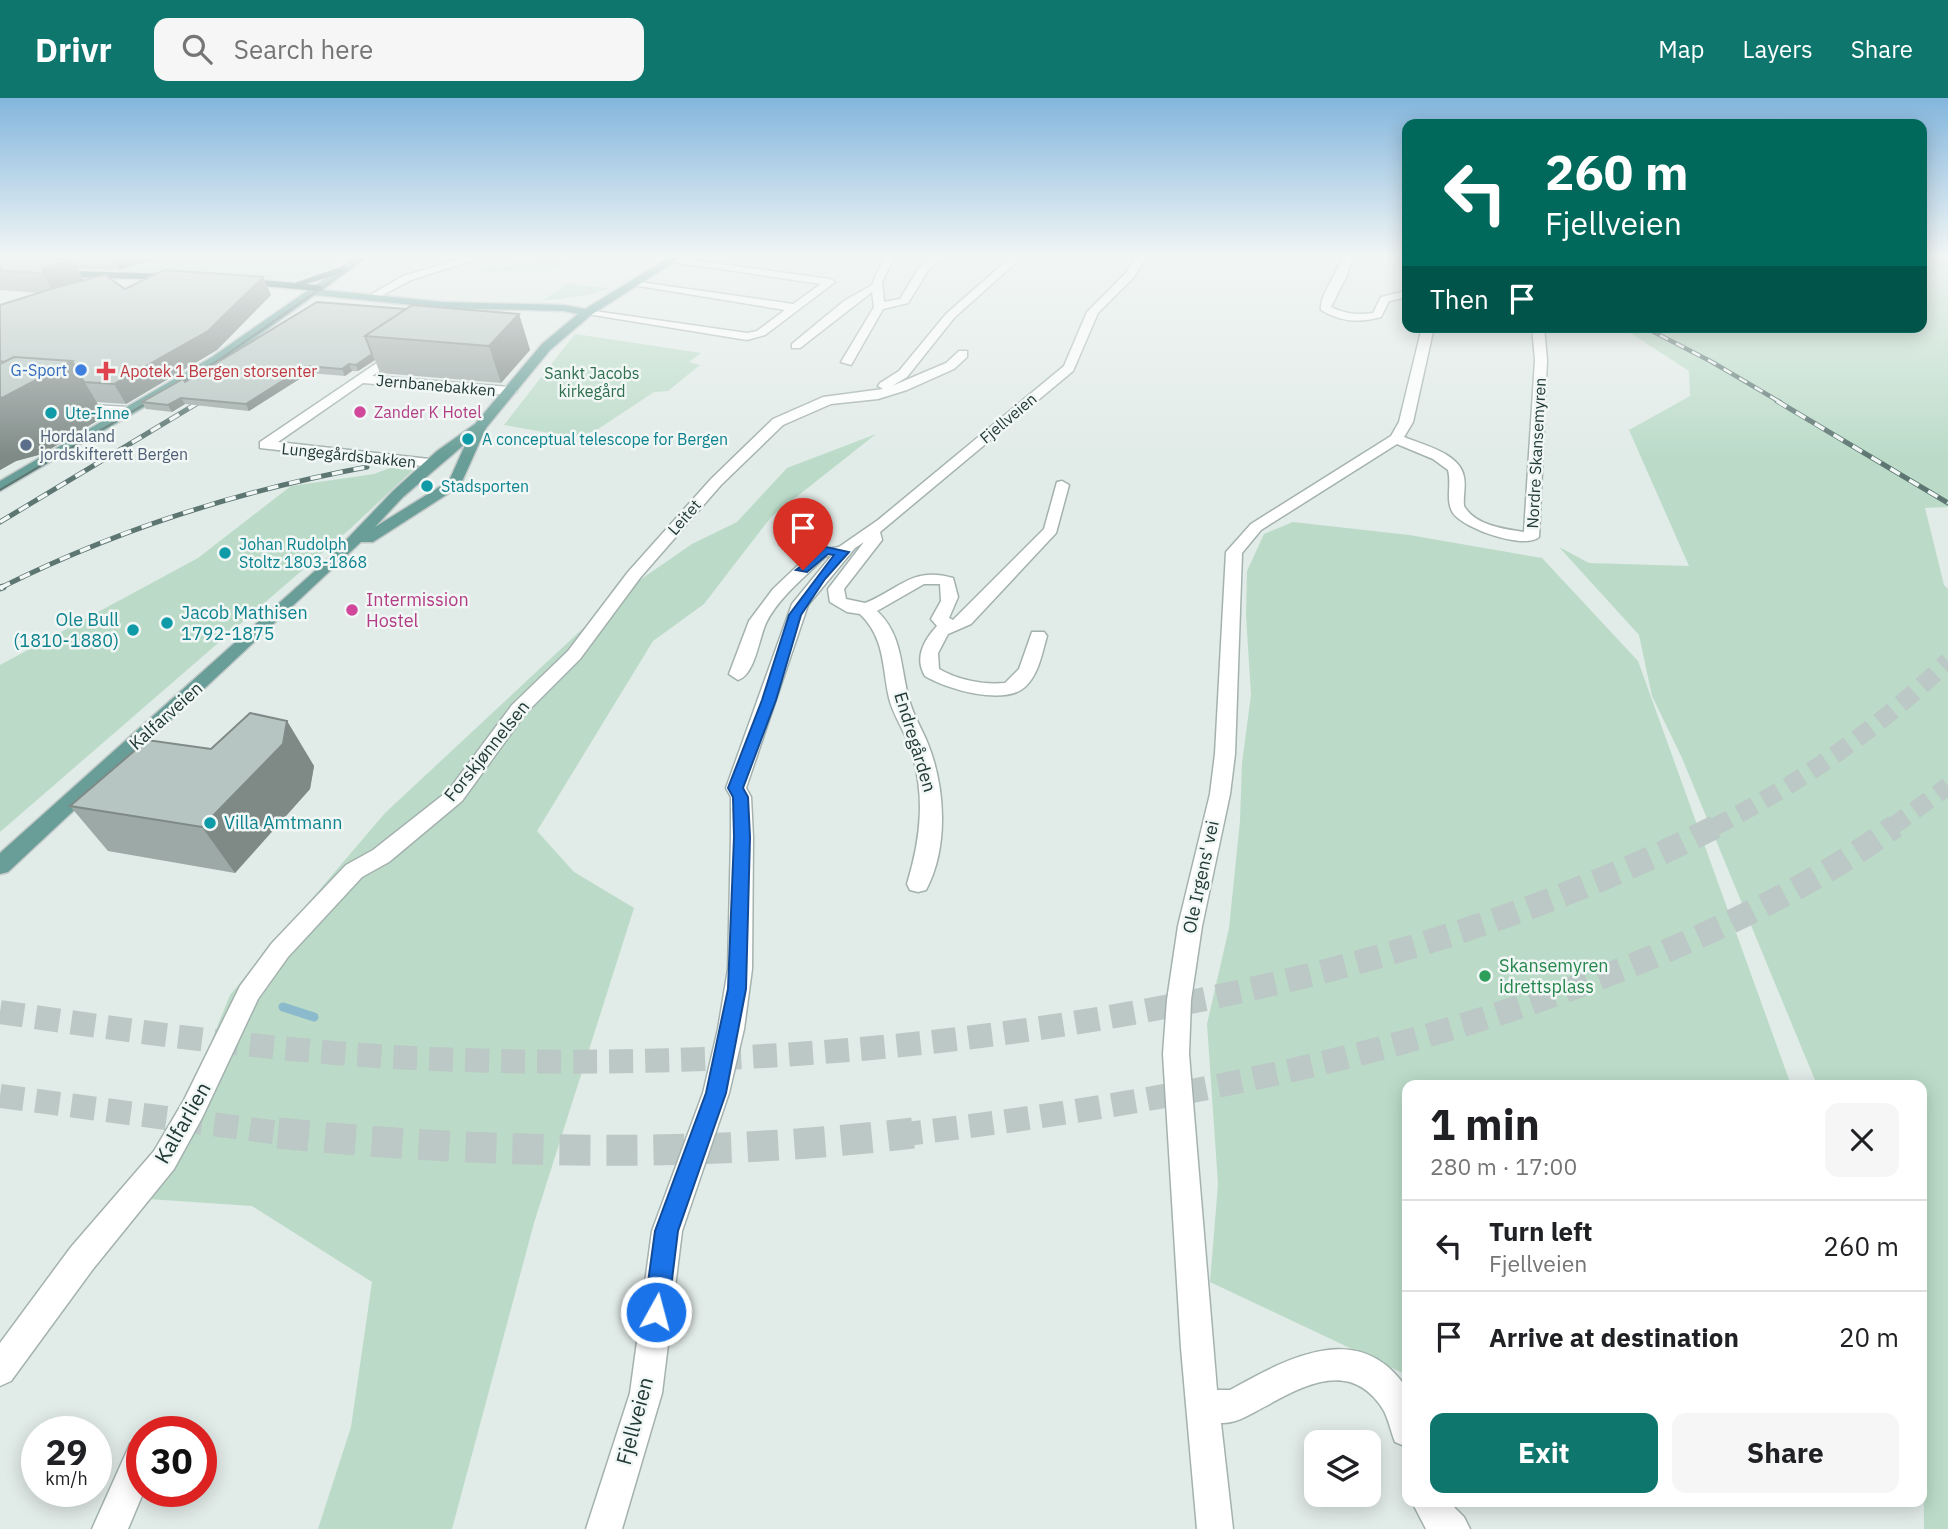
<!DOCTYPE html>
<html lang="en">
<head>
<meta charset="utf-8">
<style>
	:root { --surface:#fff; --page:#f6f6f6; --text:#202124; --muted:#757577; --line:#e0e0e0; --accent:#0f766e }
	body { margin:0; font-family:"IBM Plex Sans",sans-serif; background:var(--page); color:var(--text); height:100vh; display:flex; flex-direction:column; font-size:26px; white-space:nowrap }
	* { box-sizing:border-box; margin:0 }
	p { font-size:23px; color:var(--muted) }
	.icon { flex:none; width:38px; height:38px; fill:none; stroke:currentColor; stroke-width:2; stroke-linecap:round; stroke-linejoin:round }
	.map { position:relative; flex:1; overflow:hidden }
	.panel { position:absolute; left:1402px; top:982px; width:525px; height:427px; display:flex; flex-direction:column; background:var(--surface); border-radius:14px; box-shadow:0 4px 18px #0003 }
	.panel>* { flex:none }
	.hud { position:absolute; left:1402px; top:21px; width:525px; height:214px; border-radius:14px; box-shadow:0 4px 18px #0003; background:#00695c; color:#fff; overflow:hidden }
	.buttons { position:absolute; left:1304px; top:1332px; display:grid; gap:14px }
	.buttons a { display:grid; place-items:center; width:77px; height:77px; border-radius:14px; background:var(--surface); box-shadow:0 4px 18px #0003; font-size:35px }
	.speed { position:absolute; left:21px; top:1318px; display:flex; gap:14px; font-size:35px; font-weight:700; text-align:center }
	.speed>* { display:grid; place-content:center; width:91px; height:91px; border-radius:50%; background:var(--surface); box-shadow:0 4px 18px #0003; line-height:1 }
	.speed small { font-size:18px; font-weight:400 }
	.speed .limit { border:10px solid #d22; background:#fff; color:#111 }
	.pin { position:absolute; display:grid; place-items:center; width:60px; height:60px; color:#fff; margin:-72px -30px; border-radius:50% 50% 50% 0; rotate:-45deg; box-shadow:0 0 7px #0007 }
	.pin .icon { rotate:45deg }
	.me { position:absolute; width:77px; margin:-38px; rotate:7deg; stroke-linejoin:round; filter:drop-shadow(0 0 5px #0008) }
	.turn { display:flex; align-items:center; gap:24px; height:147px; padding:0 28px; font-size:32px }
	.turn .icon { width:91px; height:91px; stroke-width:2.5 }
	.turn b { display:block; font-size:49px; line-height:60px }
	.then { display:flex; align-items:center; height:66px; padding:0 28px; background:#0003; gap:14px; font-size:26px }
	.round { display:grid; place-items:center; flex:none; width:74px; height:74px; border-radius:14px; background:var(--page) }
	.headline { display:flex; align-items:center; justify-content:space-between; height:119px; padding:0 28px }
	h1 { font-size:42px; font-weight:700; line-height:52px }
	.primary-button { display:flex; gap:14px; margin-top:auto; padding:14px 28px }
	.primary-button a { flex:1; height:80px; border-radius:14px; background:var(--accent); color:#fff; font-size:28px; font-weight:700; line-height:80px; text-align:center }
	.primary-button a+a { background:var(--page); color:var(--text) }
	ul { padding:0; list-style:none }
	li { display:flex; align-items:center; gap:21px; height:91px; padding:0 28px; border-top:2px solid var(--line) }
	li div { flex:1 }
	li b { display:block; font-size:26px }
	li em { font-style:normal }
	header { display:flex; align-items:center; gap:42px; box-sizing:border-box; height:98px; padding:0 35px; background:var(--accent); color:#fff }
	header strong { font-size:33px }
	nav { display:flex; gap:38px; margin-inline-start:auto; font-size:24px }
	.search { width:490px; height:63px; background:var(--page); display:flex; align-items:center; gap:18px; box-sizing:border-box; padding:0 24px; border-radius:14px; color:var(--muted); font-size:26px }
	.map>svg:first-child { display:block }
	.green { fill:#bbdbc8 }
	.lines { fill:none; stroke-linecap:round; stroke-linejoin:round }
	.stream { stroke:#8cbacd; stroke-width:9 }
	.highway-tunnel-far2 { stroke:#bbc8c5; stroke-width:18; stroke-dasharray:18 10; stroke-linecap:butt }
	.highway-tunnel-far1 { stroke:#bbc8c5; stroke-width:24; stroke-dasharray:24 12; stroke-linecap:butt }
	.highway-tunnel { stroke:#bbc8c5; stroke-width:31; stroke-dasharray:31 16; stroke-linecap:butt }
	.minor-casing { stroke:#a4b2af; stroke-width:3 }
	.major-casing { stroke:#c1c8c7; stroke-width:3 }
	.highway-casing { stroke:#c1c8c7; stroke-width:3 }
	.minor { fill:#fff; fill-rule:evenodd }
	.major { fill:#689e97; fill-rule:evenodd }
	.highway { fill:#306561; fill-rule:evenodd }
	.tram { stroke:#5d7672; stroke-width:2 }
	.rail-far2-casing { stroke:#5d7672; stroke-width:4.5 }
	.rail-far1-casing { stroke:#5d7672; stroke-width:5 }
	.rail-casing { stroke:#5d7672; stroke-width:7 }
	.rail-far2 { stroke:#f1f7f5; stroke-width:2.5; stroke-dasharray:9; stroke-linecap:butt }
	.rail-far1 { stroke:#f1f7f5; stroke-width:3.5; stroke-dasharray:11; stroke-linecap:butt }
	.rail { stroke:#f1f7f5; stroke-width:4.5; stroke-dasharray:14; stroke-linecap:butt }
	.wall { fill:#9da9a6 }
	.shaded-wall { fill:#7f8a87 }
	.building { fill:#b6c5c1; stroke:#7f8a87; stroke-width:2 }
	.route { fill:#1a73e8; stroke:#114b97; stroke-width:2 }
	.shop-dot { fill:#3f7fe0; stroke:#f1f7f5; stroke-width:2.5 }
	.health-dot { fill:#e0444e; stroke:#f1f7f5; stroke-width:2.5 }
	.hotel-dot { fill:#d1479c; stroke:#f1f7f5; stroke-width:2.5 }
	.culture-dot { fill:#0f9aa8; stroke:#f1f7f5; stroke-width:2.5 }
	.service-dot { fill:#5c6f8a; stroke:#f1f7f5; stroke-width:2.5 }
	.leisure-dot { fill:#2e9e5b; stroke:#f1f7f5; stroke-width:2.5 }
	.labels { text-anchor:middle; stroke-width:5; stroke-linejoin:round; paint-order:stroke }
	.far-shop-label { font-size:16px; fill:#366cbe; stroke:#f1f7f5; text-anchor:end }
	.far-health-label { font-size:16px; fill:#be3a42; stroke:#f1f7f5; text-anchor:start }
	.far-park-label { font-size:16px; fill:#2f6f50; stroke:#f1f7f5 }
	.far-street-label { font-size:16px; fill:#223a37; stroke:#f1f7f5 }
	.far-hotel-label { font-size:16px; fill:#b23c85; stroke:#f1f7f5; text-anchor:start }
	.far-culture-label { font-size:16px; fill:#0d838f; stroke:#f1f7f5; text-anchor:start }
	.far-service-label { font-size:16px; fill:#4e5e75; stroke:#f1f7f5; text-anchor:start }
	.hotel-label { font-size:18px; fill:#b23c85; stroke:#f1f7f5; text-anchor:start }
	.culture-label { font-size:18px; fill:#0d838f; stroke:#f1f7f5; text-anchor:start }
	.street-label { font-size:18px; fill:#223a37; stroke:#f1f7f5 }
	.leisure-label { font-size:18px; fill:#27864d; stroke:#f1f7f5; text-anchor:start }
	.near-street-label { font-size:21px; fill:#223a37; stroke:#f1f7f5 }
</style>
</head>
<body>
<header>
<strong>Drivr</strong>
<div class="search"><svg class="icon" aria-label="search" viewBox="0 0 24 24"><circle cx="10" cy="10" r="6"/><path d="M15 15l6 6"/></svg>Search here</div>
<nav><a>Map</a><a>Layers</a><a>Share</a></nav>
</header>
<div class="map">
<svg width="1948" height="1431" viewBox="0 0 1948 1431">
	<rect width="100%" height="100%" fill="#e1ebe8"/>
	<!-- green -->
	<path class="green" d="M168 159H350L333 170 294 181 117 174Z
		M540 159H573L560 164 565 166C544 179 528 174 506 173 495 173 489 178 479 171L491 167 500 170Z
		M1922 159H1948V409L1925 410 1944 487 1948 491V1431H1924L1922 987H1817L1682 660 1652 598 1639 537 1559 449 1589 465 1689 468 1629 332 1690 298 1689 273 1621 229H1922Z
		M567 186 610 190 589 197 542 203Z
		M575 236 701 255 689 264 700 267 668 293 654 294 595 333 572 339 504 327Z
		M876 336 771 419 704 506 653 543 537 733 574 774 634 810 534 1125 452 1431H318L351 1329 372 1184 252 1108 148 1101 230 897 385 715 621 495 692 446 737 424 787 370Z
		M390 370 414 371 351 430 0 734V567L198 460 291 388 374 376Z
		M1293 424 1409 437 1542 460 1638 563 1791 987H1407V1277L1210 1184 1218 1086 1207 926 1229 830 1240 723 1242 665 1251 597 1246 517 1247 473 1264 436Z"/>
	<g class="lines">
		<!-- stream -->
		<path class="stream" d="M283 909 314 919"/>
		<!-- highway-tunnel-far2 -->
		<path class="highway-tunnel-far2" d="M1714 729C1801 685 1878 631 1948 563
			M1892 729 1948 688"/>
		<!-- highway-tunnel-far1 -->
		<path class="highway-tunnel-far1" d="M0 914C137 934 274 953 412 960 832 980 1339 921 1717 728
			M0 998 295 1037
			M898 1037C1162 1006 1427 957 1673 850 1749 817 1827 778 1895 728"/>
		<!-- highway-tunnel -->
		<path class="highway-tunnel" d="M278 1035C487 1056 703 1060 913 1035"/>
		<defs>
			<path id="minor" d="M468 159H483L411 182 381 198 372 196 403 178Z
				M669 159 830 181 835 184 765 237 747 242 581 215 587 212 747 235 757 233 785 212 627 186 632 183 793 206 821 186 673 164Z
				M884 159H894L882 184 884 204 900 201 919 170 930 159H941L927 174 908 205 883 211 851 267 841 264 874 209 872 194 800 250H792V246L844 203 872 187Z
				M1011 159H1022L954 220 907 279 892 288 946 265 959 253H967V259L954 271 907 292 878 301 831 306 783 327 721 387 640 480 580 561 526 615 462 703 389 764 362 779 288 859 258 901 202 1020 174 1071 93 1171 11 1283 0 1288V1245L71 1149 154 1053 184 1002 240 888 272 845 346 767 373 752 448 693 512 607 568 553 628 474 711 381 773 321 823 299 883 291 878 288 880 285 899 273 946 216Z
				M1136 159H1146L1134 179 1098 215 1073 273 880 434 882 442 844 491 846 501 865 505C900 491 912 468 953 480L958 499 949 520 953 522 1044 431 1057 384 1062 383 1069 387 1056 435 971 526 948 536 938 555 939 571C958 582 983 587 1005 585L1019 571 1032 534H1044L1047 538C1042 555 1039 576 1025 589 1004 608 946 591 925 578 914 560 924 542 937 528L931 521 941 503 940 486H924L877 513C903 537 900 569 909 601 913 617 922 631 928 646 945 689 949 749 926 792L918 794 910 792 907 786C921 740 926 696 910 649 904 632 893 617 889 600 882 568 885 540 860 516L847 514 830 504 828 491 864 444 855 450 808 507 746 690 751 699 753 739 752 871 744 931 729 995 682 1133 662 1295 622 1431H586L630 1295 652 1133 703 995 718 931 728 871 731 739V699L726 690 792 506 832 457 825 459C805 479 779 499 766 525 759 540 755 577 738 582L729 576 749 523 773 491 813 453 839 449 878 422 1064 268 1087 214 1126 175Z
				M1342 159H1352L1348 175 1331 209C1345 216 1357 217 1373 215L1381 199 1407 193V199L1389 203 1381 219C1359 225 1341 224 1321 212 1319 198 1338 175 1342 159Z
				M1422 229H1434L1413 324 1404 339C1423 347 1460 355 1464 379 1466 389 1463 398 1464 408 1475 427 1503 431 1524 434L1535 262 1532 229H1544L1547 262 1539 439C1525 452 1464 431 1453 415 1445 402 1452 387 1448 372L1433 361 1397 346 1261 432 1242 455 1235 656 1230 696 1202 828 1191 902 1189 956 1217 1292H1230C1286 1261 1360 1219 1407 1291V1349L1395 1344C1391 1334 1389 1323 1384 1313 1353 1262 1307 1285 1266 1308 1252 1315 1237 1326 1221 1325L1233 1431H1197L1181 1250 1163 956 1167 902 1178 828 1210 696 1215 656 1226 454 1251 426 1391 338 1399 324Z
				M399 250 403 251V257L372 278 511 289 517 293 511 297 363 285 278 344 438 362V368L433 369 260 350V344Z
				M74 306 128 309 135 313 128 317 69 313 68 310Z
				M142 1341 144 1393 128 1431H92L130 1346Z
				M1412 1404H1449L1464 1419 1470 1431H1426Z"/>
			<path id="major" d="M356 159H367L323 192 443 204 564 207 585 211 670 159H682L591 217 550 252 486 330 460 388 373 444H361L8 774 0 776V755L326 463 393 393 437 353 475 326 542 246 578 216 564 213 443 210 315 197 220 265 0 393V383L212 259ZM466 345 449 383 375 429 403 399Z"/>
			<path id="highway" d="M344 168 349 171 348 173 306 186 323 188V192L319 193 240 186 235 183 240 180 295 185Z
				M0 171 176 176 181 179 176 182 0 177Z"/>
		</defs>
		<!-- minor casing -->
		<use href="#minor" class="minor-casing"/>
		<!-- major casing -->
		<use href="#major" class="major-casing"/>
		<!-- highway casing -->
		<use href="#highway" class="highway-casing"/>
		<!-- minor -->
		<use href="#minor" class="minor"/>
		<!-- major -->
		<use href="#major" class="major"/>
		<!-- highway -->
		<use href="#highway" class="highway"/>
		<!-- tram -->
		<path class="tram" d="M0 392 219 262 365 159"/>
		<defs>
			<path id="rail-far2" d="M1644 229 1712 264 1780 304
				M198 304 210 297"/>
			<path id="rail-far1" d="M1777 303 1948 405
				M0 424 201 303
				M0 490C118 431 238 393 367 369"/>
			<path id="rail" d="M0 490 3 489"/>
		</defs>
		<!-- rail-far2 casing -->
		<use href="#rail-far2" class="rail-far2-casing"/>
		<!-- rail-far1 casing -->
		<use href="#rail-far1" class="rail-far1-casing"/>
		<!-- rail casing -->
		<use href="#rail" class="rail-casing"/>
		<!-- rail-far2 -->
		<use href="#rail-far2" class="rail-far2"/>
		<!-- rail-far1 -->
		<use href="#rail-far1" class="rail-far1"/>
		<!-- rail -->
		<use href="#rail" class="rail"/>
	</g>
	<!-- wall -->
	<path class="wall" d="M0 159H164L119 172 77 171 84 182 125 191 263 179 271 197 217 252 126 306 96 304 105 318 42 356 16 363 0 372V207L38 195 0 192Z
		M406 211 519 216 530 252 501 285 380 275 375 262 358 273H352L345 278 309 275 249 313 185 306 172 314 146 311 142 304 185 284Z
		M287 623 314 668 310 691 235 775 108 753 70 708 211 651Z"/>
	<!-- shaded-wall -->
	<path class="shaded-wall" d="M113 159H164L119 172Z
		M72 162 84 182 55 197 43 176V170Z
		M263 179 271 197 217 252 126 306 114 286Z
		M519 216 530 252 501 285 489 248Z
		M372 256 375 262 358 273 356 267Z
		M72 263 105 318 42 356 16 363 0 372V300Z
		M349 266 352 273 345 278 342 271Z
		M306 268 309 275 249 313 246 306Z
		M181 300 185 306 172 314 168 307Z
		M287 623 314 668 310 691 235 775 202 729Z"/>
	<!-- building -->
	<path class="building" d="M0 160 72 162 43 170V176L0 172Z
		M164 172 263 179 208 233 114 286 84 284 77 272 82 269H75L72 263 14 259 4 264 0 263V207L61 188 105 177 125 191Z
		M317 204 406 211 365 238 372 256 356 267 349 266 342 271 306 268 246 306 181 300 168 307 142 304 183 281 185 284Z
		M412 207 519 216 489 248 365 238Z
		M14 259 72 263 4 299 0 300V266Z
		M250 615 287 623 283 646 202 729 70 708 147 642 211 651Z"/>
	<!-- sky -->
	<linearGradient id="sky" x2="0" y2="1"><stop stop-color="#83b6dd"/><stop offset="0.44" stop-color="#f2f6f5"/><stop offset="1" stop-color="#f2f6f5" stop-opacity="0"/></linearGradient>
	<rect width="1948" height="359" fill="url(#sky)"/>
	<!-- route -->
	<path class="route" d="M826 449 849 454 825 481 801 517 776 602 743 690 748 699 750 739 746 891 726 995 678 1133 668 1214 664 1222 656 1226 648 1222 644 1214 655 1133 706 995 728 891 734 739 733 699 728 690 762 602 789 517 834 457 828 456 807 474 796 472Z"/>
	<!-- markers -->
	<circle class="shop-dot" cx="81" cy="272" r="7"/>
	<path class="health-dot" d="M102.5 262.5h7v7h7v7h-7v7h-7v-7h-7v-7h7z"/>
	<g class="hotel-dot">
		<circle cx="360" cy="314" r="7"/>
		<circle cx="352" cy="512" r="7"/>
	</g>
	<g class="culture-dot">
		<circle cx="51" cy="315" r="7"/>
		<circle cx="468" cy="341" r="7"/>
		<circle cx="427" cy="388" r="7"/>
		<circle cx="225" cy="455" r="7"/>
		<circle cx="167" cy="525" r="7"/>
		<circle cx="133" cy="532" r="7"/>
		<circle cx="210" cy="725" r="7"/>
	</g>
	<circle class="service-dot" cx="26" cy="347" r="7"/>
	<circle class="leisure-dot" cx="1485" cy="878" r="7"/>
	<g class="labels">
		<!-- far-shop labels -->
		<g class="far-shop-label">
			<text x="67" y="278">G-Sport</text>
		</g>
		<!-- far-health labels -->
		<g class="far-health-label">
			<text x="120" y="279">Apotek 1 Bergen storsenter</text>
		</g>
		<!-- far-park labels -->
		<g class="far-park-label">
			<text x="592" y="281">Sankt Jacobs<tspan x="592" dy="18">kirkegård</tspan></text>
		</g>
		<!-- far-street labels -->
		<g class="far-street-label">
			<text transform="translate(436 287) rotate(5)" y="6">Jernbanebakken</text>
			<text transform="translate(1008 320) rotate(-40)" y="6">Fjellveien</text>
			<text transform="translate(1536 355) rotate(-87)" y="6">Nordre Skansemyren</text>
			<text transform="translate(349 357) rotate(6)" y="6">Lungegårdsbakken</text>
			<text transform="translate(684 419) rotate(-49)" y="6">Leitet</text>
		</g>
		<!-- far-hotel labels -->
		<g class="far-hotel-label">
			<text x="374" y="320">Zander K Hotel</text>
		</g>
		<!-- far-culture labels -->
		<g class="far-culture-label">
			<text x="65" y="321">Ute-Inne</text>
			<text x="482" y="347">A conceptual telescope for Bergen</text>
			<text x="441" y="394">Stadsporten</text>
			<text x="239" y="452">Johan Rudolph<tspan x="239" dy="18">Stoltz 1803-1868</tspan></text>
		</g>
		<!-- far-service labels -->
		<g class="far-service-label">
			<text x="40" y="344">Hordaland<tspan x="40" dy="18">jordskifterett Bergen</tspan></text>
		</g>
		<!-- hotel labels -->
		<g class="hotel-label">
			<text x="366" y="508">Intermission<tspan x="366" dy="21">Hostel</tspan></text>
		</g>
		<!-- culture labels -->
		<g class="culture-label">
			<text x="181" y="521">Jacob Mathisen<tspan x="181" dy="21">1792-1875</tspan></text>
			<text x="119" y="528" text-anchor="end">Ole Bull<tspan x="119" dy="21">(1810-1880)</tspan></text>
			<text x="224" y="731">Villa Amtmann</text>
		</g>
		<!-- street labels -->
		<g class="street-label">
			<text transform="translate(166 618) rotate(-42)" y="6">Kalfarveien</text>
			<text transform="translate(915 644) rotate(73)" y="6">Endregården</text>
			<text transform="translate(487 653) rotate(-51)" y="6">Forskjønnelsen</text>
			<text transform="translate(1201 779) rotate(-78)" y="6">Ole Irgens' vei</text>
		</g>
		<!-- leisure labels -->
		<g class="leisure-label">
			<text x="1499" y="874">Skansemyren<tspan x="1499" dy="21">idrettsplass</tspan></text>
		</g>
		<!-- near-street labels -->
		<g class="near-street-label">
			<text transform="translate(183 1025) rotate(-60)" y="7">Kalfarlien</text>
			<text transform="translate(635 1323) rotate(-75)" y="7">Fjellveien</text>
		</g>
	</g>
</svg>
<div class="buttons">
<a><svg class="icon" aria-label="layers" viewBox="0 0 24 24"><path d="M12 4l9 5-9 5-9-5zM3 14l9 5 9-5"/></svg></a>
</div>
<div class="speed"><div>29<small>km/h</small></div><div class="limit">30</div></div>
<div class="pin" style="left:803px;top:472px;background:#d93025"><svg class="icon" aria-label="arrive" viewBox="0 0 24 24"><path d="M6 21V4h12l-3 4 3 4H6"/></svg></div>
<svg class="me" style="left:656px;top:1214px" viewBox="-20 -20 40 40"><circle r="17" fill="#1a73e8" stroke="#fff" stroke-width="3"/><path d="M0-11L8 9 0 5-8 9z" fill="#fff"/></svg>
<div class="hud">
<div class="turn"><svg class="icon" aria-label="left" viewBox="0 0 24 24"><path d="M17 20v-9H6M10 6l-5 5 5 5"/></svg><div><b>260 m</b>Fjellveien</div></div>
<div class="then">Then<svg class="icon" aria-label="arrive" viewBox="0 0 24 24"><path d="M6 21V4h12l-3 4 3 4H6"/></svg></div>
</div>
<section class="panel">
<div class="headline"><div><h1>1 min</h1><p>280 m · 17:00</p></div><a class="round"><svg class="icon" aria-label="close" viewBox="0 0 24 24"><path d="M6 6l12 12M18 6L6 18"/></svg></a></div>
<ul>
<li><svg class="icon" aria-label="left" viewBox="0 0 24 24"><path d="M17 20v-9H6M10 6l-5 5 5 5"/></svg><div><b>Turn left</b><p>Fjellveien</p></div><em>260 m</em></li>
<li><svg class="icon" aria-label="arrive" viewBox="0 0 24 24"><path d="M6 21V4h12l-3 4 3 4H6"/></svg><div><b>Arrive at destination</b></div><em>20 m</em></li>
</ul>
<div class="primary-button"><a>Exit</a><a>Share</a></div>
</section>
</div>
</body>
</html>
